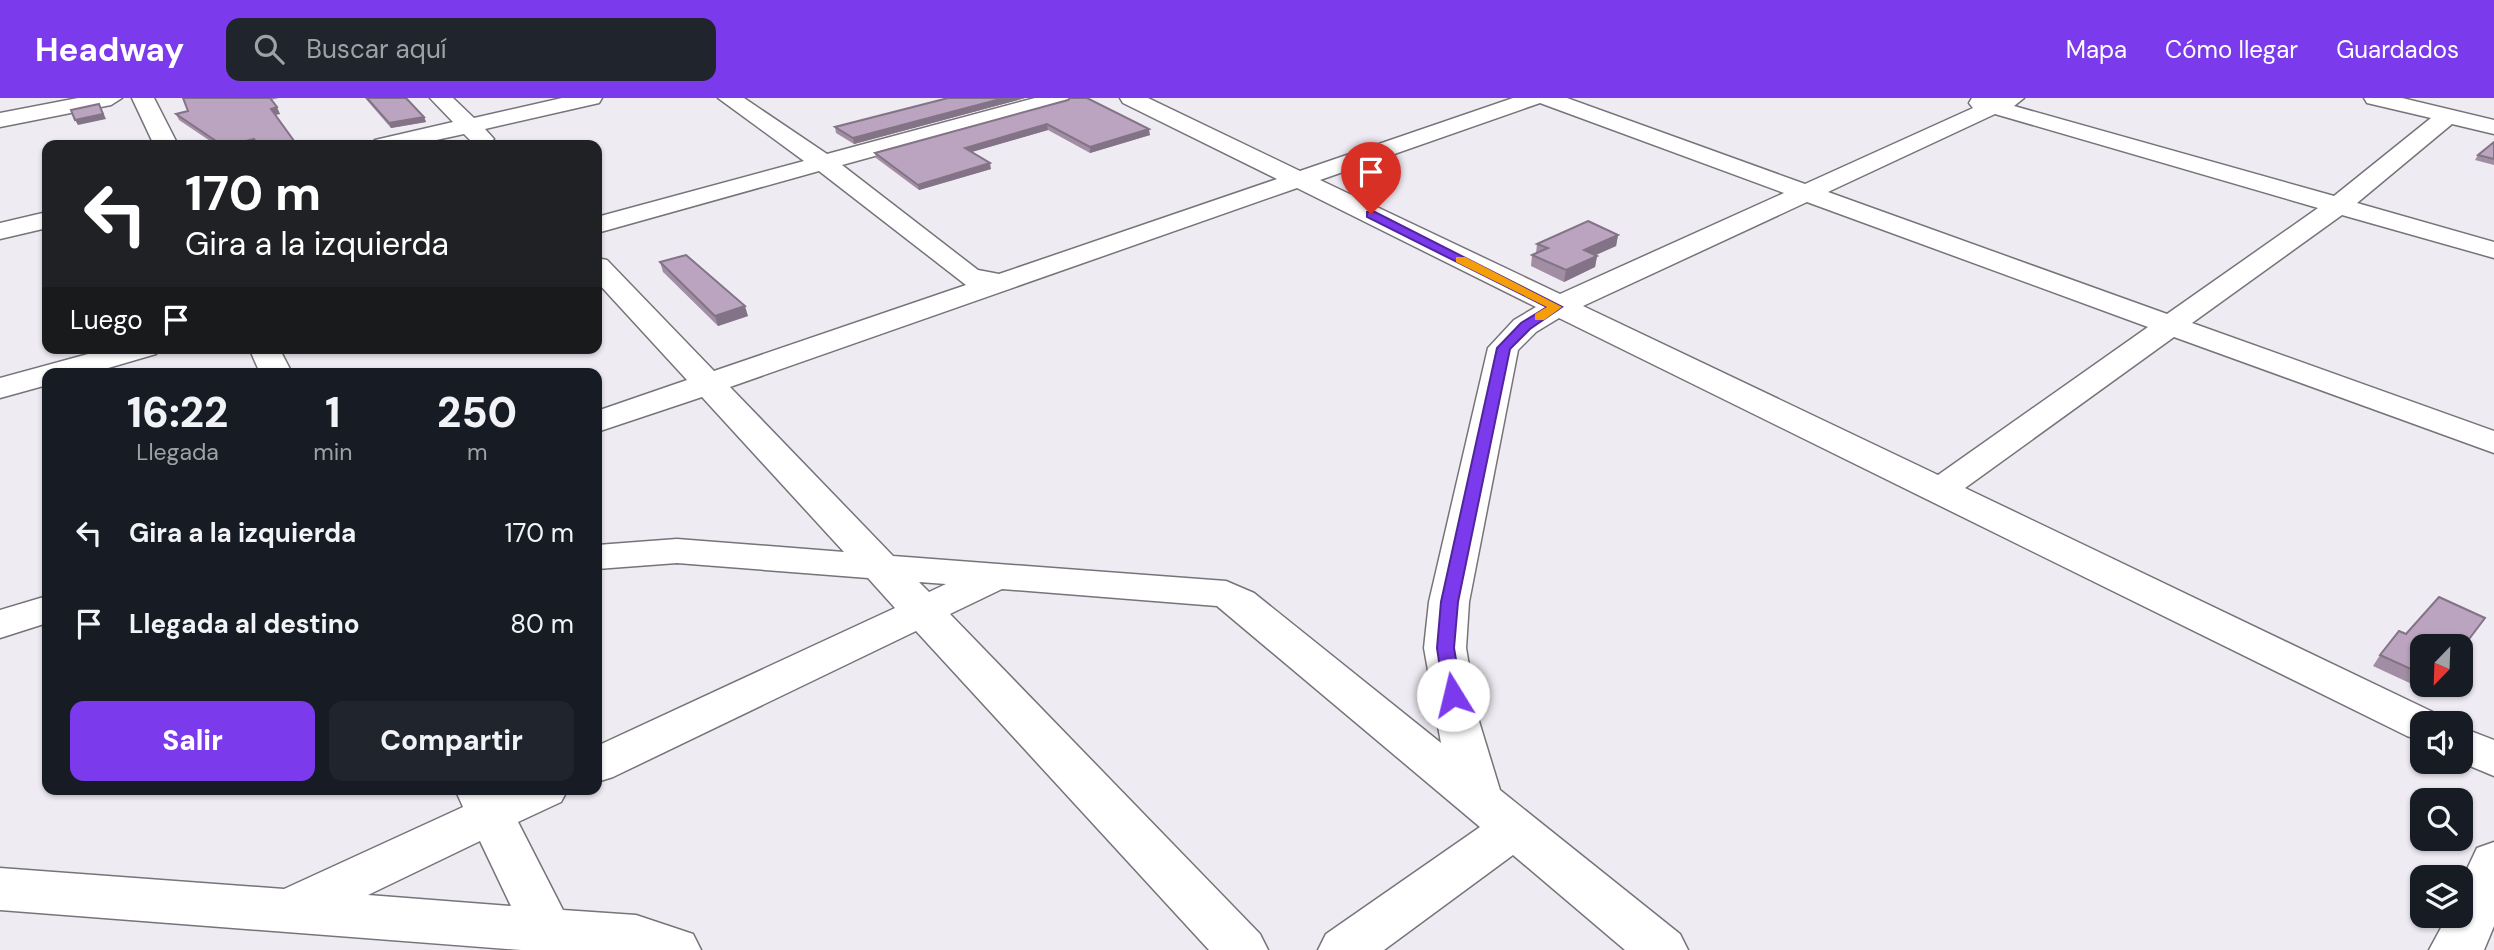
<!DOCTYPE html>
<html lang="es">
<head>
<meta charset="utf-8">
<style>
	:root { --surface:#171b24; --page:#20242c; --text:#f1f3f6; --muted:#9ea1a6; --accent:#7c3aed }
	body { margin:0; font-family:"DM Sans",sans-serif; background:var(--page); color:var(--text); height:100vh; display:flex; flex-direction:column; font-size:26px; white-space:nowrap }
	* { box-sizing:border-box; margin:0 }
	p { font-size:23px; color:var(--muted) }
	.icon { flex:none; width:38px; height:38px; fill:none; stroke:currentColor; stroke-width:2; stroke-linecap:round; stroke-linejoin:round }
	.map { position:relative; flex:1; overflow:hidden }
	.panel { position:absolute; left:42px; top:270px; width:560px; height:427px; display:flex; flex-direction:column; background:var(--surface); border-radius:14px; box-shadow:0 2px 5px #0004 }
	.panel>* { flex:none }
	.banner { position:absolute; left:42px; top:42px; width:560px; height:214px; border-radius:14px; box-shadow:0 2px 5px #0004; background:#202124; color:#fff; overflow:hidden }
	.needle { width:46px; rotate:203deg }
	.buttons { position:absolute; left:2410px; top:536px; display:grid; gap:14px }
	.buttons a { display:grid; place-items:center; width:63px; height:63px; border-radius:14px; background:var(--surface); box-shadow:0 2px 5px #0004; font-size:35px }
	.pin { position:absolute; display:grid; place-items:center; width:60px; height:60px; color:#fff; margin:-72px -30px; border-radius:50% 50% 50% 0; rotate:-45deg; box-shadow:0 0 7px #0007 }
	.pin .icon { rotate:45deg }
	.me { position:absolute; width:77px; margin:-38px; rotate:351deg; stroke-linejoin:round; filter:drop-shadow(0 0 5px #0008) }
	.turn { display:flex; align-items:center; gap:24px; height:147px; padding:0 28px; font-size:32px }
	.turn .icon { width:91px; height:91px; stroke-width:2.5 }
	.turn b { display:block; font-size:49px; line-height:60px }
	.then { display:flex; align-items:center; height:66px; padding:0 28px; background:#0003; gap:14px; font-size:26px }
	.eta { display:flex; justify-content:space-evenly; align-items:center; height:119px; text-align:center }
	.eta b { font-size:42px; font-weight:800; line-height:49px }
	.action { display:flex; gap:14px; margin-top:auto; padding:14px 28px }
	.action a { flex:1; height:80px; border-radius:14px; background:var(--accent); color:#fff; font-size:28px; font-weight:800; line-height:80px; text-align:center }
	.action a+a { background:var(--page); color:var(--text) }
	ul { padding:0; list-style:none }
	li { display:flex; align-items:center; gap:21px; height:91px; padding:0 28px }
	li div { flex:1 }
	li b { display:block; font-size:26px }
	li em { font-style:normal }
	header { display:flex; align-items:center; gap:42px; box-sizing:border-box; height:98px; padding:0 35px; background:var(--accent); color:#fff }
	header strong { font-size:33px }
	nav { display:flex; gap:38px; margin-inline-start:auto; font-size:24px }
	.search { width:490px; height:63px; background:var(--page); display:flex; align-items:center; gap:18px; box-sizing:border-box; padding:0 24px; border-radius:14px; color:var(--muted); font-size:26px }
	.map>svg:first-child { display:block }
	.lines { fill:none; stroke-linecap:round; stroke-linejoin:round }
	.minor-casing { stroke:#767379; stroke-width:3 }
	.minor { fill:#fff; fill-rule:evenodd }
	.wall { fill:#a18da4 }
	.shaded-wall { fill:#837386 }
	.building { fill:#bba4bf; stroke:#837386; stroke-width:2 }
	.route { fill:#7c3aed; stroke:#51269a; stroke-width:2 }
	.slow { fill:#f59e0b }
</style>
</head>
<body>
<header>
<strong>Headway</strong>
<div class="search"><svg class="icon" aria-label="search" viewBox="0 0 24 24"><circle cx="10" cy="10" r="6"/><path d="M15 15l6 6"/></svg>Buscar aquí</div>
<nav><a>Mapa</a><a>Cómo llegar</a><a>Guardados</a></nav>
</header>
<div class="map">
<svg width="2494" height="852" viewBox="0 0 2494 852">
	<rect width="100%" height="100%" fill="#efebf3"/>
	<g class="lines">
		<defs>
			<path id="minor" d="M78 0H122L111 7 0 29V15Z
				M132 0H154L178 47H154Z
				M430 0H453L474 20 562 0H602L599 5 485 31 494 41 485 47 474 46 464 36 413 47H371L375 42 453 24Z
				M718 0H744L827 56 1035 0H1071L1068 5 842 67 978 172 999 176 1277 81 1123 5 1120 0H1148L1300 73 1513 0H1567L1805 86 1973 10 1969 5 1972 0H2024L2014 8 2334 98 2431 20 2367 5 2364 0H2402L2494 22V36L2452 26 2357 105 2494 144V160L2342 117 2192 225 2494 333V355L2174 239 1965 390 2437 616 2443 625H2422V643L2407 638 1559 220 1536 234 1518 252 1469 504 1466 550 1478 620 1500 692 1680 836 1688 852H1625L1513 757 1384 852H1318L1326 836 1480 729 1217 508 1002 491 950 516 1260 836 1268 852H1209L916 533 613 679 597 684V648L895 510 868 480 677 465 597 471V447L677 441 844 454 702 299 597 334V313L687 282 597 184V160L607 162 714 273 966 187 819 73 597 135V119L804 63ZM1540 5 1784 95 1560 196 1320 82ZM1995 16 2318 110 2167 216 1828 94ZM1297 90 1536 209 1514 222 1488 250 1429 504 1424 550 1441 645 1254 495 1226 483 893 458 730 289ZM1807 104 2148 229 1938 377 1583 208ZM919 484 946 486 929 494Z
				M47 114V130L0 141V125Z
				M110 250H160L156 256 91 275H47V287L0 300V280Z
				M249 250H279L292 275H260Z
				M47 498V525L0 540V512Z
				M2460 629 2494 642V678L2458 663H2460Z
				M455 691H568L561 704 518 724 563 812 636 817 693 836 701 852H521L0 812V770L284 791 463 709ZM480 743 511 808 368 797Z
				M2494 744V828L2484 852H2429L2448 817H2460V786L2477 750Z"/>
		</defs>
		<!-- minor casing -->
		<use href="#minor" class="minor-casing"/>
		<!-- minor -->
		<use href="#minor" class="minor"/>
	</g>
	<!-- wall -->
	<path class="wall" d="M183 0H279L271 2 280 16 275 17 297 47H216L179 22 176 16 188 13Z
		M365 0H406L424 19 426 24 391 30Z
		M948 0H1025L854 46 836 35 835 29Z
		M1068 2 1150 37 1090 55 1048 32 971 54 991 71 919 92 876 60 875 55Z
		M2494 44V67L2475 62 2478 57Z
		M1618 137 1616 148 1596 157 1597 158 1595 169 1564 184 1531 168 1532 157 1536 155 1537 146Z
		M660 164 748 218 718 228 663 174Z
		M2422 548V586H2435L2429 594 2373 568 2380 557Z"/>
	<!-- shaded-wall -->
	<path class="shaded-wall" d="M1004 0H1025L854 46 853 40Z
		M99 6 106 21 78 27 75 22Z
		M277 9 280 16 274 17 271 11Z
		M424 19 426 24 391 30 389 25Z
		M1047 26 1048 32 965 56V50Z
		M1149 31 1150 37 1090 55V49Z
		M254 41 257 47H231Z
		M990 65 991 71 919 92 918 87Z
		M1618 137 1616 148 1582 163 1584 152Z
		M1597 158 1595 169 1564 184 1566 172Z
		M745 208 748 218 718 228 715 218Z"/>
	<!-- building -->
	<path class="building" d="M183 0H270L277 9 271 11 297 47H258L254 41 231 47H222L176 16 188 13Z
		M367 0H406L424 19 389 25Z
		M948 0H1004L853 40 835 29Z
		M1070 0H1087L1149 31 1090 49 1047 26 965 50 990 65 918 87 875 55 1068 2Z
		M99 6 103 16 75 22 71 12Z
		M2494 44V61L2478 57Z
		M1588 123 1618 137 1584 152 1597 158 1566 172 1532 157 1548 150 1537 146Z
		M686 157 745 208 715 218 660 164Z
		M2439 499 2485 520 2460 553V548H2422V576L2380 557 2399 533 2406 536Z"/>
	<!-- route -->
	<path class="route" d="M1367 114H1375L1562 209 1530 231 1510 251 1458 504 1454 550 1462 597 1453 603 1444 597 1437 550 1441 504 1497 250 1521 225 1547 209 1367 119Z"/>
	<!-- slow -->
	<path class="slow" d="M1456 159H1465L1562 209 1544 222H1535V216L1547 209 1456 164Z"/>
</svg>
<div class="buttons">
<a><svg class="needle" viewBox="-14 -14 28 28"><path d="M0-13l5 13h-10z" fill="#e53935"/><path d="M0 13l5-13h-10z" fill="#9ea1a6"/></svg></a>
<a><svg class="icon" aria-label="sound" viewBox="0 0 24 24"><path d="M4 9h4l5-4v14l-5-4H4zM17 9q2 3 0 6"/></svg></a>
<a><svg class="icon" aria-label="search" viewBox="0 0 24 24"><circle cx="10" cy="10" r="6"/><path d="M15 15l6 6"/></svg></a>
<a><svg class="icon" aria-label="layers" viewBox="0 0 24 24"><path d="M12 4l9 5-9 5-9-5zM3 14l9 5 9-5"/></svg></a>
</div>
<div class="pin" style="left:1371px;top:116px;background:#d93025"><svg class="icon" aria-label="arrive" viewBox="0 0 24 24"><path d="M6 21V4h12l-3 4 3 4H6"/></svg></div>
<svg class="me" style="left:1453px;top:597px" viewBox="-20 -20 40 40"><circle r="19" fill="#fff"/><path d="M0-13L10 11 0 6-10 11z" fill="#7c3aed"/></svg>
<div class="banner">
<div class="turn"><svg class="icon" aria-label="left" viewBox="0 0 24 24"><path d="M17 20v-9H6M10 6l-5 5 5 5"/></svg><div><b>170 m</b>Gira a la izquierda</div></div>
<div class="then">Luego<svg class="icon" aria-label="arrive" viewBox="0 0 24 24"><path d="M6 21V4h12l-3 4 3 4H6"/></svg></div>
</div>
<section class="panel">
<div class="eta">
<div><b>16:22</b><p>Llegada</p></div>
<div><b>1</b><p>min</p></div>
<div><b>250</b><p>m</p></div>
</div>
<ul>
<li><svg class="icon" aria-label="left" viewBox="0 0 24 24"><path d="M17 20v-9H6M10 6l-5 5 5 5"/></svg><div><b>Gira a la izquierda</b></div><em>170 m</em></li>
<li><svg class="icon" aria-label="arrive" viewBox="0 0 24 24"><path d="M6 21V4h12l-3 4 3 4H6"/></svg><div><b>Llegada al destino</b></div><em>80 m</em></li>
</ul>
<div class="action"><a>Salir</a><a>Compartir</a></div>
</section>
</div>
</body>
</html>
